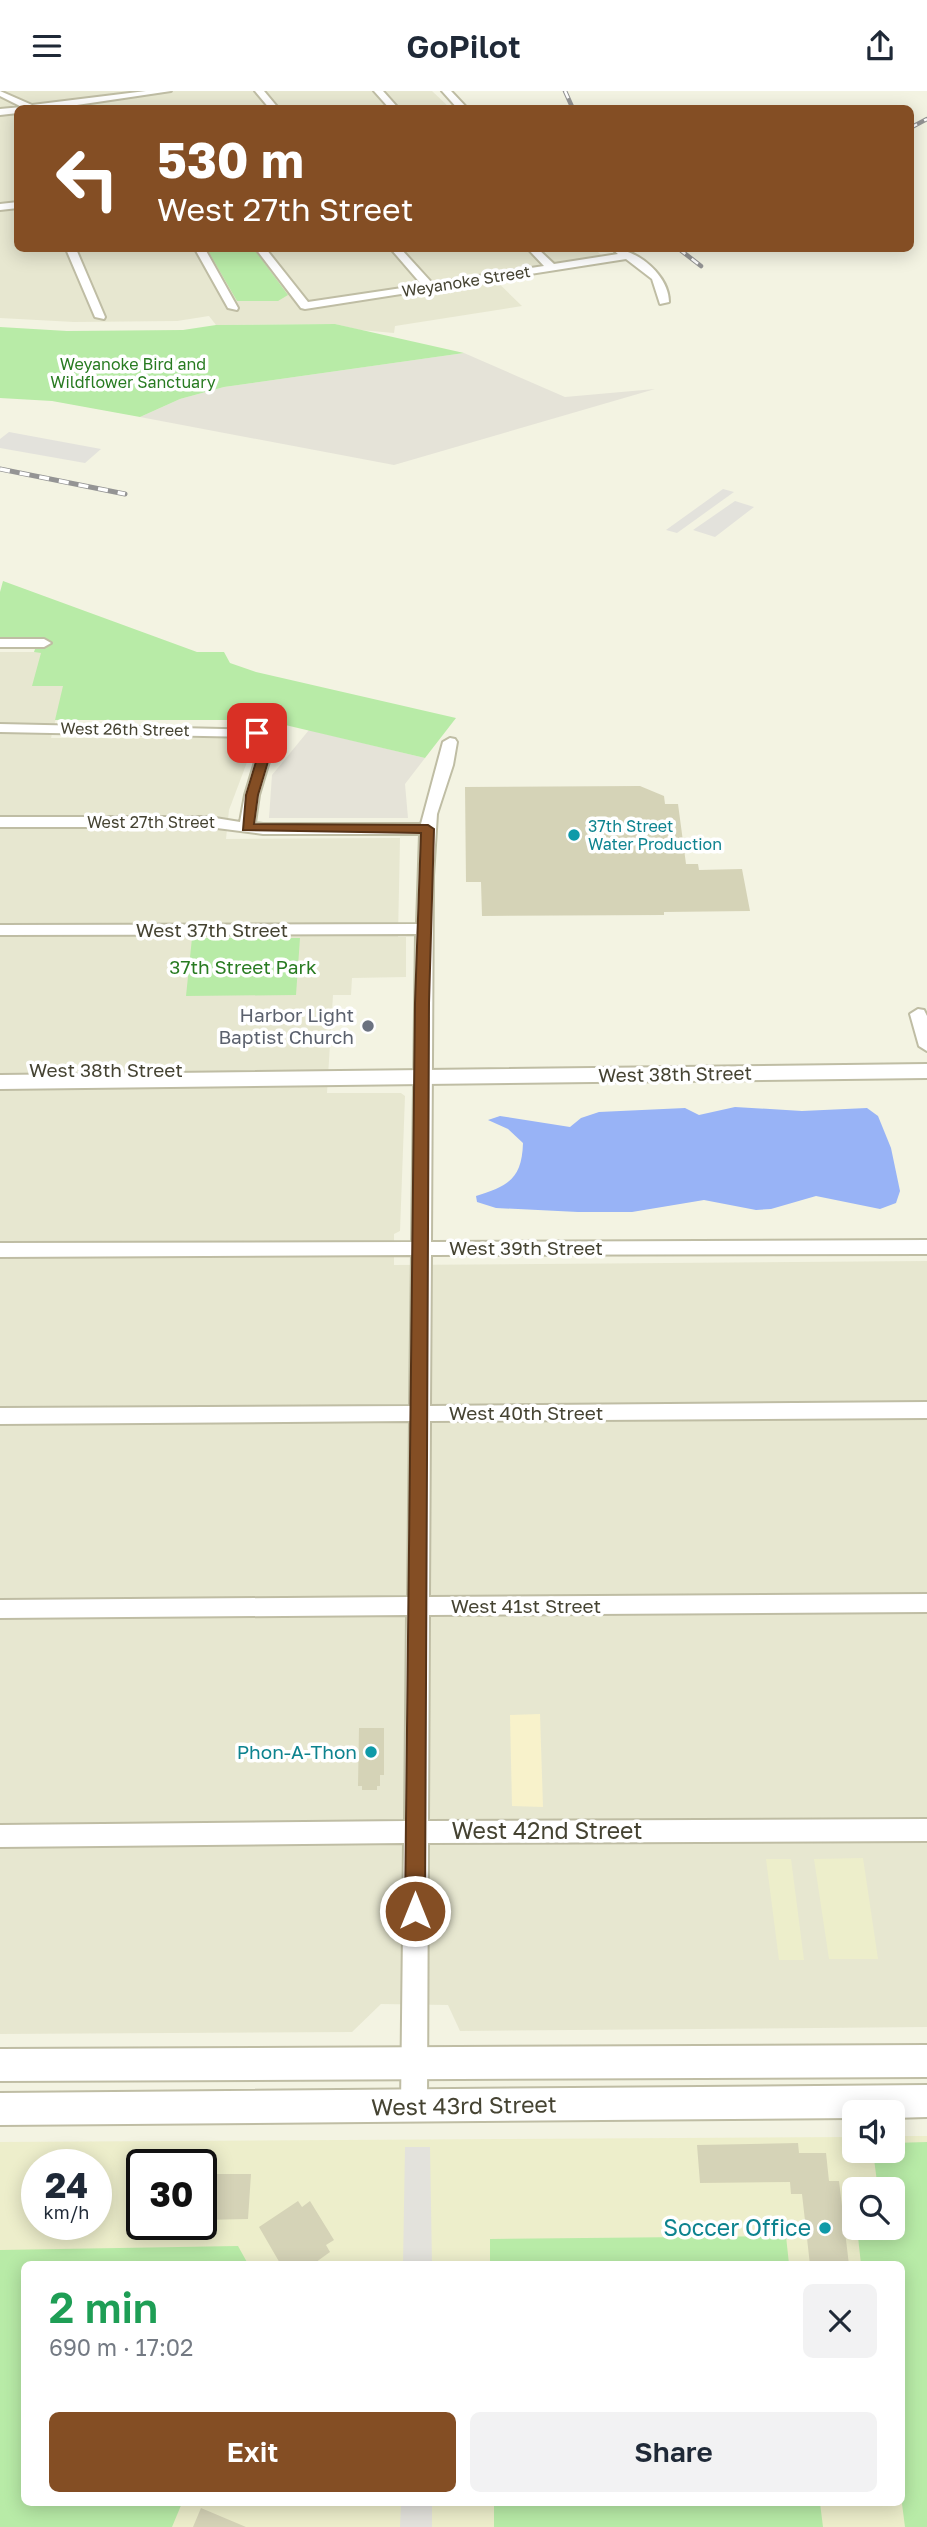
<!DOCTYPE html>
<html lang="en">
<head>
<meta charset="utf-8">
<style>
	:root { --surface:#fff; --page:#f2f2f3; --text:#1f2937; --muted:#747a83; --accent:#844e24 }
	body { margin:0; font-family:"Golos Text",sans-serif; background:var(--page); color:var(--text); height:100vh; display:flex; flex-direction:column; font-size:26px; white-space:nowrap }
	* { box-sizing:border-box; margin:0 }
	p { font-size:23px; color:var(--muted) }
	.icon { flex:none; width:38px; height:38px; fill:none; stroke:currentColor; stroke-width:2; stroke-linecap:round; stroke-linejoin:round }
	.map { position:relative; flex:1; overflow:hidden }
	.side { position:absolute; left:21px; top:2170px; width:884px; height:245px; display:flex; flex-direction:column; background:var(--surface); border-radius:10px; box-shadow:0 4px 18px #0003 }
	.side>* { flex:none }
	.top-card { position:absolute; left:14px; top:14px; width:900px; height:147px; border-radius:10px; box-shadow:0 4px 18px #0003; background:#844e24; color:#fff; overflow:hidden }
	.buttons { position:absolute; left:842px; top:2009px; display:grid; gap:14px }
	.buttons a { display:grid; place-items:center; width:63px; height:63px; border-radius:10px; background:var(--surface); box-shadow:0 4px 18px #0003; font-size:35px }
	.speed { position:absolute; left:21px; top:2058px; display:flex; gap:14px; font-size:35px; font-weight:700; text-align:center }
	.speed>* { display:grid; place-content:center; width:91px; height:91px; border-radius:50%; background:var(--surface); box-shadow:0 4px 18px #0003; line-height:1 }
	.speed small { font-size:18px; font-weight:400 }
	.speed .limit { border:4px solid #111; border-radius:10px; background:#fff; color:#111 }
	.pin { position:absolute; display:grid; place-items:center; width:60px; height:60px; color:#fff; margin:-30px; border-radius:14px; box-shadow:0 4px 10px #0006 }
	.me { position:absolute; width:77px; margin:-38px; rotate:0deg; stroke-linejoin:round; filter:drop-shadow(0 0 5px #0008) }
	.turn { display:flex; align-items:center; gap:24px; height:147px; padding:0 28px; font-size:32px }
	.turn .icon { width:91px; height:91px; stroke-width:2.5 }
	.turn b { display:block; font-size:49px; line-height:60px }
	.round { display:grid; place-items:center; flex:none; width:74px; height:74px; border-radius:10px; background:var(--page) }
	.overview { display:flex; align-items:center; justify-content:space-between; height:119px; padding:0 28px }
	h1 { font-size:42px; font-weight:600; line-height:52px; color:#1e9e55 }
	.action { display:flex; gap:14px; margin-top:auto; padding:14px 28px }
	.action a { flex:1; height:80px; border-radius:10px; background:var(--accent); color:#fff; font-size:28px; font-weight:600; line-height:80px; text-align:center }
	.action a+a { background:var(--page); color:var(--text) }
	header { display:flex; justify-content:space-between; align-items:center; height:91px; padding:0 28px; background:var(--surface); font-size:32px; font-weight:600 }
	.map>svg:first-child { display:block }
	.residential { fill:#e7e7d0 }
	.commercial { fill:#f8f2cb }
	.industrial { fill:#e5e3d8 }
	.education { fill:#edeecb; fill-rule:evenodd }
	.green { fill:#b8eba7 }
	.parking { fill:#e3e2dc }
	.water { fill:#98b3f6 }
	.building { fill:#d5d3b7 }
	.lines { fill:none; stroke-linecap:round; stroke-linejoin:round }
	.minor-casing { stroke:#bfbda4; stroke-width:4 }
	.tertiary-casing { stroke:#bfbda4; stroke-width:4 }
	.minor { fill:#fff; fill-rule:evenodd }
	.tertiary { fill:#fff; fill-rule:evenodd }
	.rail-far1-casing { stroke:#949494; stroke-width:4.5 }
	.rail-casing { stroke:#949494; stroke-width:5 }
	.rail-far1 { stroke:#fff; stroke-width:2.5; stroke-dasharray:8; stroke-linecap:butt }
	.rail { stroke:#fff; stroke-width:3.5; stroke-dasharray:10; stroke-linecap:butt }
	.route { fill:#844e24; stroke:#563317; stroke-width:2 }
	.culture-dot { fill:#0f9aa8; stroke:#fff; stroke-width:2.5 }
	.worship-dot { fill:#6b7280; stroke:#fff; stroke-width:2.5 }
	.labels { text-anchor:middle; stroke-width:7; stroke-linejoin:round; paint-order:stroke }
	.far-street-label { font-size:16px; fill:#454332; stroke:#fff }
	.far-park-label { font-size:16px; fill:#287b21; stroke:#fff }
	.far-culture-label { font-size:16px; fill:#0d838f; stroke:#fff; text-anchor:start }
	.street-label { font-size:19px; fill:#454332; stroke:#fff }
	.park-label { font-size:19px; fill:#287b21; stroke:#fff }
	.worship-label { font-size:19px; fill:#5b616d; stroke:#fff; text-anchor:end }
	.culture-label { font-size:19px; fill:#0d838f; stroke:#fff; text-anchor:end }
	.near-street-label { font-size:23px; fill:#454332; stroke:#fff }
	.near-culture-label { font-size:23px; fill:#0d838f; stroke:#fff; text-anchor:end }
</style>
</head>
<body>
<header><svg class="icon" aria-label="menu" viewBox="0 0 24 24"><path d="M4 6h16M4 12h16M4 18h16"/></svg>GoPilot<svg class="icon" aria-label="share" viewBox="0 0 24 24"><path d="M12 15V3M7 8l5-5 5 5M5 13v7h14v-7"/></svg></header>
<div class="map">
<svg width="927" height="2436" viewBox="0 0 927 2436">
	<rect width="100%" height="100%" fill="#f3f3e2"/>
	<!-- residential -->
	<path class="residential" d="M0 0H432L450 17 18 18V158H595L602 165 488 182 522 215 395 235 394 242 360 239 335 233 216 234 209 225 177 230 74 231 0 227Z
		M0 561H41L64 595 51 647H233L247 652 252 658 229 719 226 748 400 747 398 846H406V886L352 887 351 904H333L327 1002H401L405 1005 400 1140 394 1143V1174L927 1170V1936L460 1940 448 1914 381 1913 352 1941 0 1943Z"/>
	<!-- commercial -->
	<path class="commercial" d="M540 1623 543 1716 512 1715 510 1624Z"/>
	<!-- industrial -->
	<path class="industrial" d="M464 262 565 306 655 298 394 374 140 326 180 308 224 296Z
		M309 639 425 667 405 693 408 727H269L272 684Z"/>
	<!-- education -->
	<path class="education" d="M863 1767 878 1868H829L814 1768Z
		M766 1768H791L804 1869H779Z
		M893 2045H927V2436H0V2051L854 2046V2060H892ZM37 2074H96V2133H37ZM142 2074H201V2133H142ZM854 2098H892V2137H854ZM24 2174H901V2412H24Z"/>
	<!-- green -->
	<path class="green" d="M207 158H254L288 204 278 210H237Z
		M335 233 464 262 224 296 180 308 140 326 52 310 0 307V236L67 240 183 239 216 234Z
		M3 490 197 561H224L230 572 256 581 456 627 425 667 281 633 272 642 255 636 254 629H55L63 595H32L41 562 34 561 39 546H0V501Z
		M192 847H300L296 904 186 905Z
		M927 2051V2436H905L901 2405V2174L861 2173 857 2137H892V2098H854V2116L851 2090 877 2091 873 2060H892L893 2052Z
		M786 2145 789 2173H490V2148Z
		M238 2155 248 2173 24 2174V2412H182L172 2436H0V2159Z
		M494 2412H820L823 2436H494Z"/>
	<!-- parking -->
	<path class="parking" d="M9 341 101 358 85 372 0 357V348Z
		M723 398 734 401 677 442 666 439Z
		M735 410 754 416 715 446 693 439Z
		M405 2056H430L432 2173H403Z
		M401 2412H432V2436H400Z"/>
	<!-- water -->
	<path class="water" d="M735 1016 802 1020 867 1017 878 1025 891 1057 900 1100 896 1112 880 1118 816 1105 771 1118 756 1119 704 1109 632 1121H578L496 1117 477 1111 476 1105C508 1095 522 1088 523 1052L508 1038 488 1029 500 1025 570 1036 581 1027 599 1021 685 1017 699 1024Z"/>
	<!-- building -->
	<path class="building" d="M640 695 664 705 665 713H678L686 773H698L699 779 742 778 750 820 664 821V824L482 825 481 791H466L465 696Z
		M359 1637H384V1684H380V1695H377V1699H362V1695H358Z
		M798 2052 799 2062H826L829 2090H839L849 2174H810L802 2103H791L790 2091 700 2092 697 2054Z
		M201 2083H251L248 2128 201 2129Z
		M298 2110 302 2116 310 2110 334 2149 326 2154 330 2161 312 2174H281L259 2136Z
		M201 2417 246 2436H193Z"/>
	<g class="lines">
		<defs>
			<path id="minor" d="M0 0 32 14 146 0H171L50 18H18V22L0 24V18L22 16 0 5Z
				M255 0H264L279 18H270Z
				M374 0H383L399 18H390Z
				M442 0H451L468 18H458Z
				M18 111V117L0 119V113Z
				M66 158H76L105 226 104 228 95 226Z
				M195 158H205L238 217 237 219 228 217Z
				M256 158H266L308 211 422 194 391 158H401L432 192 544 175 528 158H538L554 173 618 163 612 158C638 158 669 185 669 211L660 213 652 188 626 168 305 218 301 217Z
				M0 548H44L51 552 44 556H0Z
				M0 633 262 639 268 643 274 654 259 704 255 732 263 733H421L443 651 450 647 455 648 457 651 453 674 437 723 433 785 431 1151 927 1149V1163L431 1164 430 1315 927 1311V1327L430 1330 429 1506 927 1503V1521L429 1524 428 1730 927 1728V1750L428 1752 427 2015 423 2024 414 2028 405 2024 401 2015 404 1752 0 1756V1734L405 1730 407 1524 0 1527V1509L408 1506 410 1330 0 1333V1317L410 1315 412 1164 0 1166V1152L412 1151 416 843 0 844V834L417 833 420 743H263L209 736H0V726H209L240 731 245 704 260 654 254 646 0 641Z
				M918 918 924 919 927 925V960L919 955 910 923Z"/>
			<path id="tertiary" d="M927 973V987L0 998V984Z
				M927 1954V1986L0 1990V1958Z
				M927 1994V2026L892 2027V2021H854V2027L0 2034V2002Z"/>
		</defs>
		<!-- minor casing -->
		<use href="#minor" class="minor-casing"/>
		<!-- tertiary casing -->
		<use href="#tertiary" class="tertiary-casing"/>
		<!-- minor -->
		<use href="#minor" class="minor"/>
		<!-- tertiary -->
		<use href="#tertiary" class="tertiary"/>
		<defs>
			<path id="rail-far1" d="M565 0 573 18
				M910 37 927 28
				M679 158 701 175"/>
			<path id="rail" d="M0 378 125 403"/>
		</defs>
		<!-- rail-far1 casing -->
		<use href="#rail-far1" class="rail-far1-casing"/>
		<!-- rail casing -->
		<use href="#rail" class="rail-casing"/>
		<!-- rail-far1 -->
		<use href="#rail-far1" class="rail-far1"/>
		<!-- rail -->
		<use href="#rail" class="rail"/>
	</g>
	<!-- route -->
	<path class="route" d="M253 639C264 636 269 645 273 654L258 704 254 733 428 734 434 738 429 912 425 1820 422 1826 415 1829 408 1826 405 1820 415 912 421 742 243 739 246 704 261 654 251 642Z"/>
	<!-- markers -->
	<g class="culture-dot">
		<circle cx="574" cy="744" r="7"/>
		<circle cx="371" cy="1661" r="7"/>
		<circle cx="825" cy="2137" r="7"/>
	</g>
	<circle class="worship-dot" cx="368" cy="935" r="7"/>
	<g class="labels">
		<!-- far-street labels -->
		<g class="far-street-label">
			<text transform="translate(466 190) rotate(-9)" y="6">Weyanoke Street</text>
			<text transform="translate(125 638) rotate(1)" y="6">West 26th Street</text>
			<text x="151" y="737">West 27th Street</text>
		</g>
		<!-- far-park labels -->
		<g class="far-park-label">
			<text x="133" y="279">Weyanoke Bird and<tspan x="133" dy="18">Wildflower Sanctuary</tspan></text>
		</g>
		<!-- far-culture labels -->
		<g class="far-culture-label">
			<text x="588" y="741">37th Street<tspan x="588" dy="18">Water Production</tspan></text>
		</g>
		<!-- street labels -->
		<g class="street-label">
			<text x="212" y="846">West 37th Street</text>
			<text x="106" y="986">West 38th Street</text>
			<text transform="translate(675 983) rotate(-1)" y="7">West 38th Street</text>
			<text x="526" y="1164">West 39th Street</text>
			<text x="526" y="1329">West 40th Street</text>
			<text x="526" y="1522">West 41st Street</text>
		</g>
		<!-- park labels -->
		<g class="park-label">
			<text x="243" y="883">37th Street Park</text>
		</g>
		<!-- worship labels -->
		<g class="worship-label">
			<text x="354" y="931">Harbor Light<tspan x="354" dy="22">Baptist Church</tspan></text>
		</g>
		<!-- culture labels -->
		<g class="culture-label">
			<text x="357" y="1668">Phon-A-Thon</text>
		</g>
		<!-- near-street labels -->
		<g class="near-street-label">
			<text x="547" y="1748">West 42nd Street</text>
			<text transform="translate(464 2015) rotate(-1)" y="8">West 43rd Street</text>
		</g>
		<!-- near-culture labels -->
		<g class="near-culture-label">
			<text x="811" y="2145">Soccer Office</text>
		</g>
	</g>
</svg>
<div class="buttons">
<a><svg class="icon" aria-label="sound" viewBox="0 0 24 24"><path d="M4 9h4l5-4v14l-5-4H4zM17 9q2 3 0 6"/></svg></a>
<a><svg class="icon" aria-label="search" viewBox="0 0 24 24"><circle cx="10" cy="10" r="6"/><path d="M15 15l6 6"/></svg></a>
</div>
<div class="speed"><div>24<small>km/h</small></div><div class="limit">30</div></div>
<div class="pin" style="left:257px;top:642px;background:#d93025"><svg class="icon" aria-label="arrive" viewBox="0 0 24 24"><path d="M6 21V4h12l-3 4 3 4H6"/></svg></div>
<svg class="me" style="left:415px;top:1820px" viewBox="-20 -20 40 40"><circle r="17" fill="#844e24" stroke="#fff" stroke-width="3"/><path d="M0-11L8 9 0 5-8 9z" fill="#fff"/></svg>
<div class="top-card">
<div class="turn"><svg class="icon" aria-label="left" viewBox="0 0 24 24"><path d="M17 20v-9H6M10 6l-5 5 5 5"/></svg><div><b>530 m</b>West 27th Street</div></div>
</div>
<section class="side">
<div class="overview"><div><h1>2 min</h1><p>690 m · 17:02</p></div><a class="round"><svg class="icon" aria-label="close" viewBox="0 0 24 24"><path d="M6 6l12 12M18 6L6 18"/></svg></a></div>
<div class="action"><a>Exit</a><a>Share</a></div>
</section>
</div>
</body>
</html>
